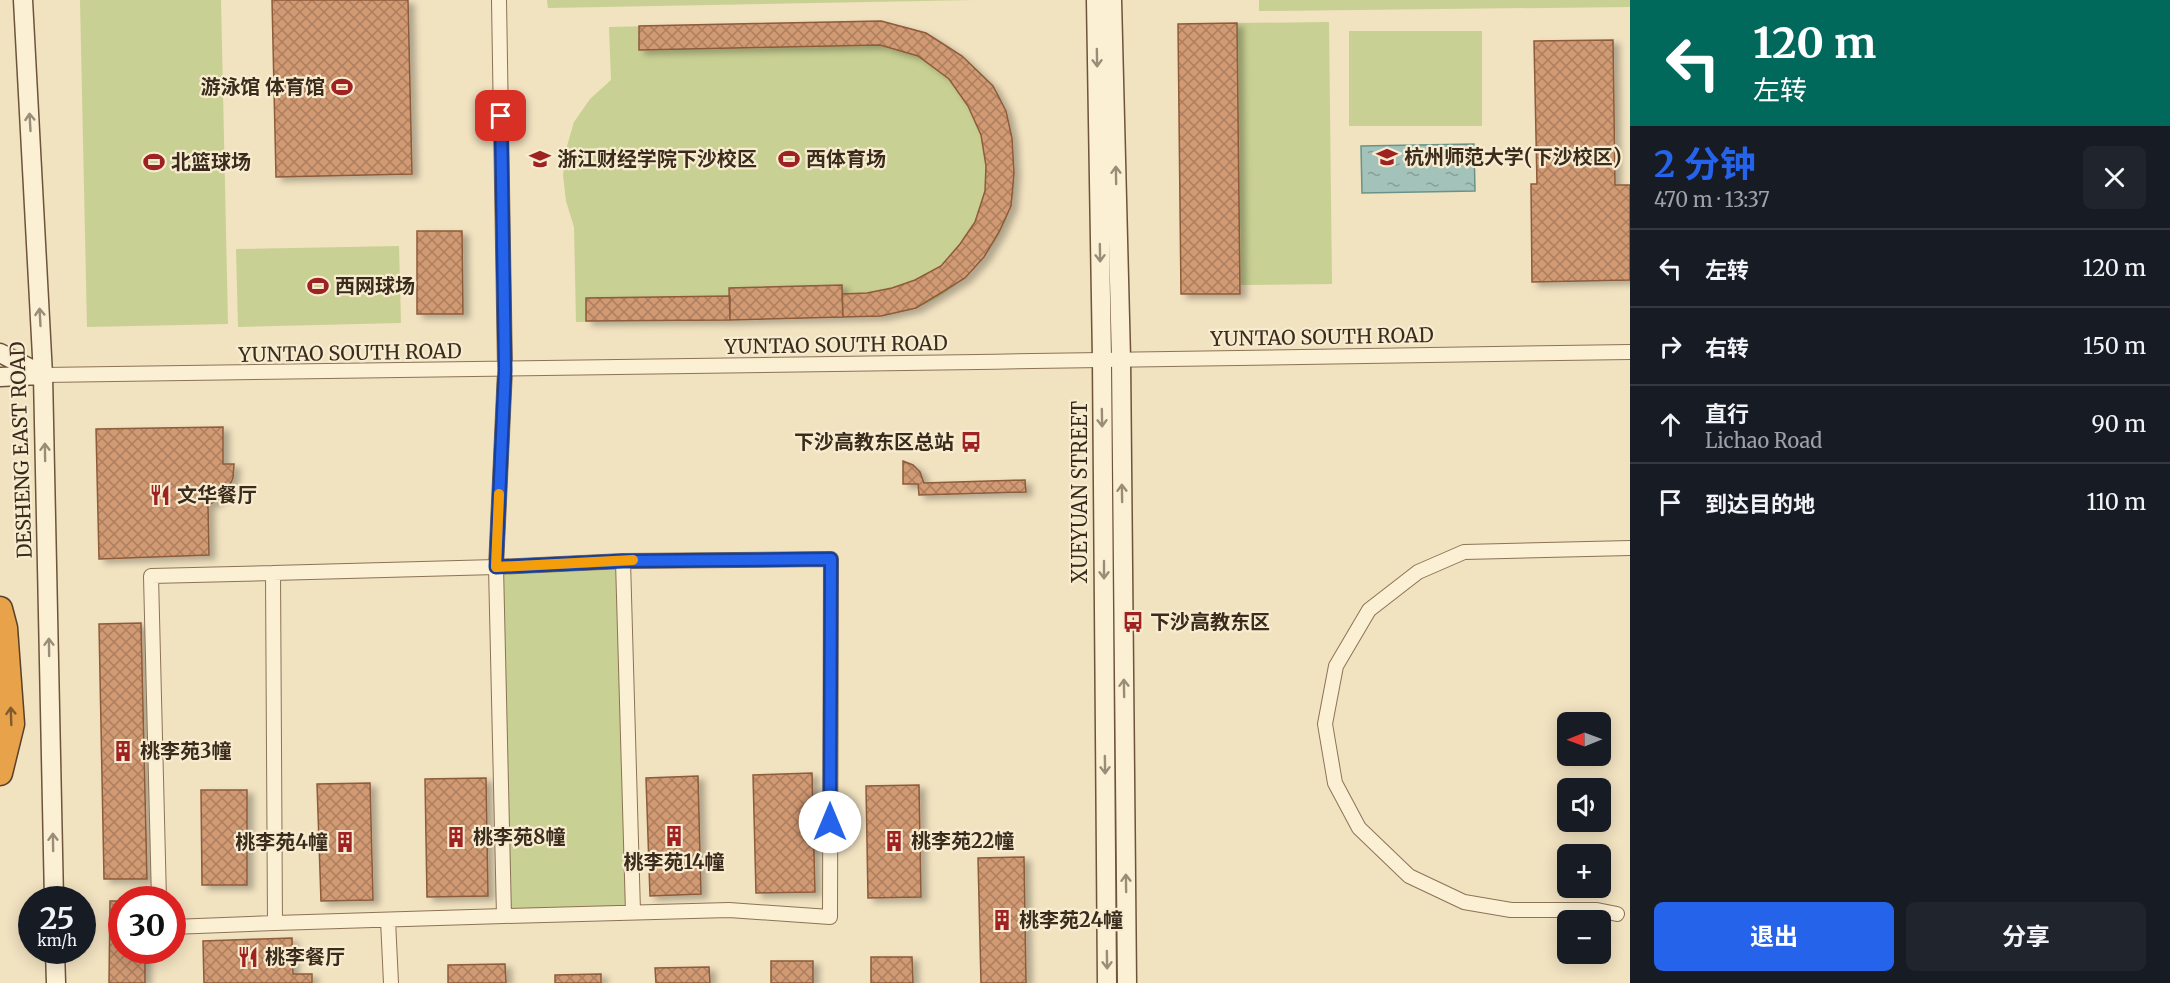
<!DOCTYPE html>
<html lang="zh">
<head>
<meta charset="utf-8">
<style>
	:root { --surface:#171b24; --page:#20242c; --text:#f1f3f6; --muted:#9ea1a6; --line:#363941; --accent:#2563eb }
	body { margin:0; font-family:Merriweather,"Noto Sans SC",serif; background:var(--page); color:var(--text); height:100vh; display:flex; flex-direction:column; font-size:22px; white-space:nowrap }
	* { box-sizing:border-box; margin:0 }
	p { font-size:20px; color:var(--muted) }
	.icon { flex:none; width:33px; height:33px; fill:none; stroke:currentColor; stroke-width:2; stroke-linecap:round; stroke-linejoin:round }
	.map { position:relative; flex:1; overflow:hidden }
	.drawer { display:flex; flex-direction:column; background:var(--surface); width:540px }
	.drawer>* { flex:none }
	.guide { background:#00695c; color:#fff; overflow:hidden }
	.needle { width:39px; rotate:269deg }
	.controls { position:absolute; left:1557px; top:712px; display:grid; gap:12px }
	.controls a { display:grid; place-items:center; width:54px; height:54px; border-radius:9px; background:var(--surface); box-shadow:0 3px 15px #0003; font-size:30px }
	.speed { position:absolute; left:18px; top:886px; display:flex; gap:12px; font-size:30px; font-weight:700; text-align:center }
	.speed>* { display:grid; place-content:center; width:78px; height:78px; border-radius:50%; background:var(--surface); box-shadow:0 3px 15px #0003; line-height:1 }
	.speed small { font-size:15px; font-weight:400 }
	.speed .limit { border:9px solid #d22; background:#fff; color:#111 }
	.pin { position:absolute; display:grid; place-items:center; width:51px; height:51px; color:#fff; margin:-26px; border-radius:12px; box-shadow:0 3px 9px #0006 }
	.me { position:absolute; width:66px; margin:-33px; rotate:0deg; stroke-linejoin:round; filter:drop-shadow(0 0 4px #0008) }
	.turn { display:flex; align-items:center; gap:21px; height:126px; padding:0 24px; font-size:27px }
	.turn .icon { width:78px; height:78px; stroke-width:2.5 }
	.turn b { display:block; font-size:42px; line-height:51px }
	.round { display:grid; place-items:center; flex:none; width:63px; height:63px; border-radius:9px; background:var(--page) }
	.summary { display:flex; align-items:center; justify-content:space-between; height:102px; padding:0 24px }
	h1 { font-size:36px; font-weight:700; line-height:45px; color:var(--accent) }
	.cta { display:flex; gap:12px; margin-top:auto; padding:12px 24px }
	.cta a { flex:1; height:69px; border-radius:9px; background:var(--accent); color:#fff; font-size:24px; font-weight:700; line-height:69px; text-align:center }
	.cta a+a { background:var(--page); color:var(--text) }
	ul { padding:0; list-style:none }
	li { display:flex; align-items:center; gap:18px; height:78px; padding:0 24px; border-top:2px solid var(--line) }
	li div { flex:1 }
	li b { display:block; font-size:22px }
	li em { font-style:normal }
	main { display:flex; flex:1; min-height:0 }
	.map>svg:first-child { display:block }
	.green { fill:#c9d093 }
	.water { fill:url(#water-ripples); stroke:#6a9288; stroke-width:1.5 }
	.building { fill:url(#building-cross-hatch); stroke:#8d5b3b; stroke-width:1.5; filter:url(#shadow) }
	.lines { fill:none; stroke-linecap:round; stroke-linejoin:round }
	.minor-casing { stroke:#8c7357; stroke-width:16 }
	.secondary-casing { stroke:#6d543a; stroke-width:21 }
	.motorway-casing { stroke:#59412b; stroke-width:27 }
	.minor { stroke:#fbefd4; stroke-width:14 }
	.secondary { stroke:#fbefd4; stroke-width:18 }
	.motorway { stroke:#e7a24a; stroke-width:24 }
	.oneway { stroke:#9a8d78 }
	.oneway2 { stroke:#7f5b2e }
	.route-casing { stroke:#184099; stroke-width:15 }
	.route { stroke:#2563eb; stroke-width:10 }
	.slow { stroke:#f59e0b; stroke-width:10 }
	.labels { text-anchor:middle; stroke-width:4.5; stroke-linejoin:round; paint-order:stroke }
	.poi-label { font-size:20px; font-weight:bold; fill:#3a2b1c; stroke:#f8ecd0; text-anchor:start }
	.street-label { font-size:20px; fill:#3a2b1c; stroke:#f8ecd0 }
</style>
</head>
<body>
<main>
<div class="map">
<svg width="1630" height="983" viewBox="0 0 1630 983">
	<defs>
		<pattern id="water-ripples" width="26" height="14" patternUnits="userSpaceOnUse" patternTransform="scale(1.5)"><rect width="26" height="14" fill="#a3c3ba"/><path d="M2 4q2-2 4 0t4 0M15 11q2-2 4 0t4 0" fill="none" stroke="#869f96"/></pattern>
		<pattern id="building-cross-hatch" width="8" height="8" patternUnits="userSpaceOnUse" patternTransform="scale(1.5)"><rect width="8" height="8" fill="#d29a73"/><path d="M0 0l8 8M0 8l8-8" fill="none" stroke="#ab7e5e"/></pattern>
		<filter id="shadow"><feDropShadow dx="6" dy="4" stdDeviation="3" flood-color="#0004"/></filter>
	</defs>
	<rect width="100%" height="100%" fill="#f1e2c0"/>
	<!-- green -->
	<path class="green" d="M80 0H221L228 324 87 327Z
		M547 0H974L548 8Z
		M1259 0H1630V7L1259 11Z
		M881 21C895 25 911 27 925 33 947 42 979 68 993 86 1007 105 1011 129 1013 151 1014 169 1016 189 1011 206 998 252 960 289 917 308 906 312 893 314 881 316L576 322 574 227 566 201 563 175 567 146 574 122 590 99 611 80 609 27Z
		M1329 22 1332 284 1240 285 1237 23Z
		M1349 31H1482V126H1349Z
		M399 246 401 323 238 327 236 249Z
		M616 569 626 906 509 909 500 572Z"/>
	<!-- water -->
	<path class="water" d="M1474 144 1475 191 1362 193 1361 146Z"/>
	<!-- building -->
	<path class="building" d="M272 0H408L412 174 276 177Z
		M881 21 926 33 962 56 993 86 1006 111 1012 138 1014 173 1011 206 999 232 984 257 965 278 944 291 916 308 881 316 843 317 842 294 867 293 892 288 915 280 941 266 960 244 975 222 985 191 986 166 981 135 968 106 949 79 918 56 880 45 639 50V26Z
		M1237 23 1240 294H1181L1178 24Z
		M1613 40 1615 185H1630V280L1532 282 1531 184H1537L1534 41Z
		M417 231H462L463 314H417Z
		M842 285 843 317 730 320 729 288Z
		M730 296V320L586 321V298Z
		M223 427V464H234L233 478 227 491 218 500 208 505 209 555 99 559 96 429Z
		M903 461 913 465 920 472 924 483 1025 480 1026 492 919 495 918 484H903Z
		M141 623 147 879H104L99 624Z
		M812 773 815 892 756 893 753 775Z
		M698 776 701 894 650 896 646 778Z
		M486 778 488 896 427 897 425 779Z
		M370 783 373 900 321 901 317 784Z
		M919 785 921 897 868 898 866 786Z
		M201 790H247V885H202Z
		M1024 857 1026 983H981L978 858Z
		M110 901H122V951H145V983H109Z
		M292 938 293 974H312V983H204L203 941Z
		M871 957H912L913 983H871Z
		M771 961H813V983H771Z
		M505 964 506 983H448V965Z
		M709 967 710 983H656L655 968Z
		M601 974V983H555V975Z"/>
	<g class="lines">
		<defs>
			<path id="minor" d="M499 0 505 370 496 567 623 561 831 559 830 917 729 910 504 916
				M43 375C572 370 1101 359 1630 352
				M623 561 633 912
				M496 567 504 916 275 923 273 573Z
				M159 900 151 576 273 573
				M1617 914 1597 910H1511L1464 902 1409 876 1359 828 1335 783 1325 724 1336 666 1369 610 1418 572 1464 552 1630 548
				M388 920 391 983
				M172 927 275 923"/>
			<path id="secondary" d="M23 0 43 375 54 900
				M1096 0 1102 359 1107 983
				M1112 0 1121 359 1127 983
				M0 353 43 375
				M0 377 41 375
				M55 951 56 983"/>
			<path id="motorway" d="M0 609 5 628 12 724 0 773"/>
		</defs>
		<!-- minor casing -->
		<use href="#minor" class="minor-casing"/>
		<!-- secondary casing -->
		<use href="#secondary" class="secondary-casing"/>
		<!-- motorway casing -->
		<use href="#motorway" class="motorway-casing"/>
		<!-- minor -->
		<use href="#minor" class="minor"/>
		<!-- secondary -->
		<use href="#secondary" class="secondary"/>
		<!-- motorway -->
		<use href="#motorway" class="motorway"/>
	</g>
	<!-- one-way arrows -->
	<defs><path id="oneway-shaft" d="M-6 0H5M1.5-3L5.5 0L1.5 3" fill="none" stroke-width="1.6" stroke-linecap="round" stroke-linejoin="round" transform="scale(1.5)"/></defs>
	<g class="oneway">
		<use href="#oneway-shaft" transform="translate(1097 58) rotate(89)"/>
		<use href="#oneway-shaft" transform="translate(30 122) rotate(-93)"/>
		<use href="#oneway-shaft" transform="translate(1116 175) rotate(-91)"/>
		<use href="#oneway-shaft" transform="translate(1100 253) rotate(89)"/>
		<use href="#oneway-shaft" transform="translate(40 317) rotate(-93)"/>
		<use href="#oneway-shaft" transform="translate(1102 418) rotate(89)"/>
		<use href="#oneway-shaft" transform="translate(45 452) rotate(-91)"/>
		<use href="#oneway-shaft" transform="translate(1122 493) rotate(-91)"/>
		<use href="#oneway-shaft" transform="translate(1104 570) rotate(90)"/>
		<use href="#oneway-shaft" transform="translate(49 647) rotate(-91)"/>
		<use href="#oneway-shaft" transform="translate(1124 688) rotate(-91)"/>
		<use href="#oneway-shaft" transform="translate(1105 765) rotate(89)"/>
		<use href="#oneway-shaft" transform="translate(53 842) rotate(-91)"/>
		<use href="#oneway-shaft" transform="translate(1126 883) rotate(-91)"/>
		<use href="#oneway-shaft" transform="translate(1107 960) rotate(89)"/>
	</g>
	<use class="oneway2" href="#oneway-shaft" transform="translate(11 716) rotate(-92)"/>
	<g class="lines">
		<defs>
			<path id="route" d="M501 116 505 370 496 567 623 561 831 559 830 822"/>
		</defs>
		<!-- route casing -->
		<use href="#route" class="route-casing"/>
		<!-- route -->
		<use href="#route" class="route"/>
		<!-- slow -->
		<path class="slow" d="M499 494 496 567 633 560"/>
	</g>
	<!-- icons -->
	<defs>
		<symbol id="stadium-bare" viewBox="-9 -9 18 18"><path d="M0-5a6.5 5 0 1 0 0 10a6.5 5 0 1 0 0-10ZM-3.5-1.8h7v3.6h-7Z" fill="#9f2223" stroke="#f8ecd0" stroke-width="2.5" paint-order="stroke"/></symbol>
		<symbol id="university-bare" viewBox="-9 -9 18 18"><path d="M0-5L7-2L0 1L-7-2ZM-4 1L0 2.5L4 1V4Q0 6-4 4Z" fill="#9f2223" stroke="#f8ecd0" stroke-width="2.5" paint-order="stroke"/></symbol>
		<symbol id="bus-bare" viewBox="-9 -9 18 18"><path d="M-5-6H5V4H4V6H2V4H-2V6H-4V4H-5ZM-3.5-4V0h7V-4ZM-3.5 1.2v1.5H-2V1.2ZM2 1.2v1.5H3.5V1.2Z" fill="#9f2223" stroke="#f8ecd0" stroke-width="2.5" paint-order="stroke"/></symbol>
		<symbol id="restaurant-bare" viewBox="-9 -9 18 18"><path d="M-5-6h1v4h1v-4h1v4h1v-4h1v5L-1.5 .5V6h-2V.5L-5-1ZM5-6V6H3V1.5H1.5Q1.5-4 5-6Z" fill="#9f2223" stroke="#f8ecd0" stroke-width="2.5" paint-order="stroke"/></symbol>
		<symbol id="building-bare" viewBox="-9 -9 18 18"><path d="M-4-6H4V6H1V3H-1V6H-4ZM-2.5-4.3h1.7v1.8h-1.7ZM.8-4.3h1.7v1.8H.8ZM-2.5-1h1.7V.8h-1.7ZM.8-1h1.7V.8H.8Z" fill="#9f2223" stroke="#f8ecd0" stroke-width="2.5" paint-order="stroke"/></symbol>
	</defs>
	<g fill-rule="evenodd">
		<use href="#stadium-bare" x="327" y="72" width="30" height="30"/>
		<use href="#university-bare" x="1372" y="142" width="30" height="30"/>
		<use href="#university-bare" x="525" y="144" width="30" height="30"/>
		<use href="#stadium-bare" x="774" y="144" width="30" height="30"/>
		<use href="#stadium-bare" x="139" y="147" width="30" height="30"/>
		<use href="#stadium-bare" x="303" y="271" width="30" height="30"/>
		<use href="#bus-bare" x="956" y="427" width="30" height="30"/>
		<use href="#restaurant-bare" x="145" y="480" width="30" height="30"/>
		<use href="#bus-bare" x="1118" y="607" width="30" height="30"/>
		<use href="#building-bare" x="108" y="736" width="30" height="30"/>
		<use href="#building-bare" x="659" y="821" width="30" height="30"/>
		<use href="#building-bare" x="441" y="822" width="30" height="30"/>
		<use href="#building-bare" x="879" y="826" width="30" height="30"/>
		<use href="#building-bare" x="330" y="827" width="30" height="30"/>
		<use href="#building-bare" x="987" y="905" width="30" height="30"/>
		<use href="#restaurant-bare" x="233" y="942" width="30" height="30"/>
	</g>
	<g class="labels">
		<!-- poi labels -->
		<g class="poi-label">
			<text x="325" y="94" text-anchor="end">游泳馆 体育馆</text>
			<text x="1404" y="164">杭州师范大学(下沙校区)</text>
			<text x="557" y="166">浙江财经学院下沙校区</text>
			<text x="806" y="166">西体育场</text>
			<text x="171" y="169">北篮球场</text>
			<text x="335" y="293">西网球场</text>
			<text x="954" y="449" text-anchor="end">下沙高教东区总站</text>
			<text x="177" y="502">文华餐厅</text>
			<text x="1150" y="629">下沙高教东区</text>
			<text x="140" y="758">桃李苑3幢</text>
			<text x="473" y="844">桃李苑8幢</text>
			<text x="911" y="848">桃李苑22幢</text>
			<text x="328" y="849" text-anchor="end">桃李苑4幢</text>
			<text x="674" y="869" text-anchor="middle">桃李苑14幢</text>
			<text x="1019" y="927">桃李苑24幢</text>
			<text x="265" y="964">桃李餐厅</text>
		</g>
		<!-- street labels -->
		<g class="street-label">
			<text transform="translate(1322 337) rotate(-1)" y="7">YUNTAO SOUTH ROAD</text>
			<text transform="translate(836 345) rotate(-1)" y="7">YUNTAO SOUTH ROAD</text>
			<text transform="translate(350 353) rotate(-1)" y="7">YUNTAO SOUTH ROAD</text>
			<text transform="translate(21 450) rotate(-92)" y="7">DESHENG EAST ROAD</text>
			<text transform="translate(1080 492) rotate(-90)" y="7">XUEYUAN STREET</text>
		</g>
	</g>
</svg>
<div class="controls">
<a><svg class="needle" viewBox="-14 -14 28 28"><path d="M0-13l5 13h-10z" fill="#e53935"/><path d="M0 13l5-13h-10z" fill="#9ea1a6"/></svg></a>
<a><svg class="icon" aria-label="sound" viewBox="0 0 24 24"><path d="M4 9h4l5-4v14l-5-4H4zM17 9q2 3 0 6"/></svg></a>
<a>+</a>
<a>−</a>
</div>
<div class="speed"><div>25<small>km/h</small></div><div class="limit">30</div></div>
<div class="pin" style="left:501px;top:116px;background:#d93025"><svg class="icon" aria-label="arrive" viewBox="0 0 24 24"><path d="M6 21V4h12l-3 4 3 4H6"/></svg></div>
<svg class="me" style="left:830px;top:822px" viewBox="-20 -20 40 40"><circle r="19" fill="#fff"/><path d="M0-13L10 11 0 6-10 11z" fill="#2563eb"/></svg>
</div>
<section class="drawer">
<div class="guide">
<div class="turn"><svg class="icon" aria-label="left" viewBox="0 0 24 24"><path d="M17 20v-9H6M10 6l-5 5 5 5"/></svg><div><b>120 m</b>左转</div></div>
</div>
<div class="summary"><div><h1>2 分钟</h1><p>470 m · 13:37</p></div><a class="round"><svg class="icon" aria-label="close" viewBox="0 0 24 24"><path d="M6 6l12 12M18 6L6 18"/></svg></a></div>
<ul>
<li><svg class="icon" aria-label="left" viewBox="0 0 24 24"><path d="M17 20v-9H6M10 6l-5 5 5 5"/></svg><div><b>左转</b></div><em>120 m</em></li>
<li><svg class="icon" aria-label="right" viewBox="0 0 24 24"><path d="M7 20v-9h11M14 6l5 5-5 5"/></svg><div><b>右转</b></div><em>150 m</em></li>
<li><svg class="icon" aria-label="ahead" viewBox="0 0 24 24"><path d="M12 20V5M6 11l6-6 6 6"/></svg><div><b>直行</b><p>Lichao Road</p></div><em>90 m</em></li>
<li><svg class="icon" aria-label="arrive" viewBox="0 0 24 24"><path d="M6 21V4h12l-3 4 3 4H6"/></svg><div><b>到达目的地</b></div><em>110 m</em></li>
</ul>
<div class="cta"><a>退出</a><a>分享</a></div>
</section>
</main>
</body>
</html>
